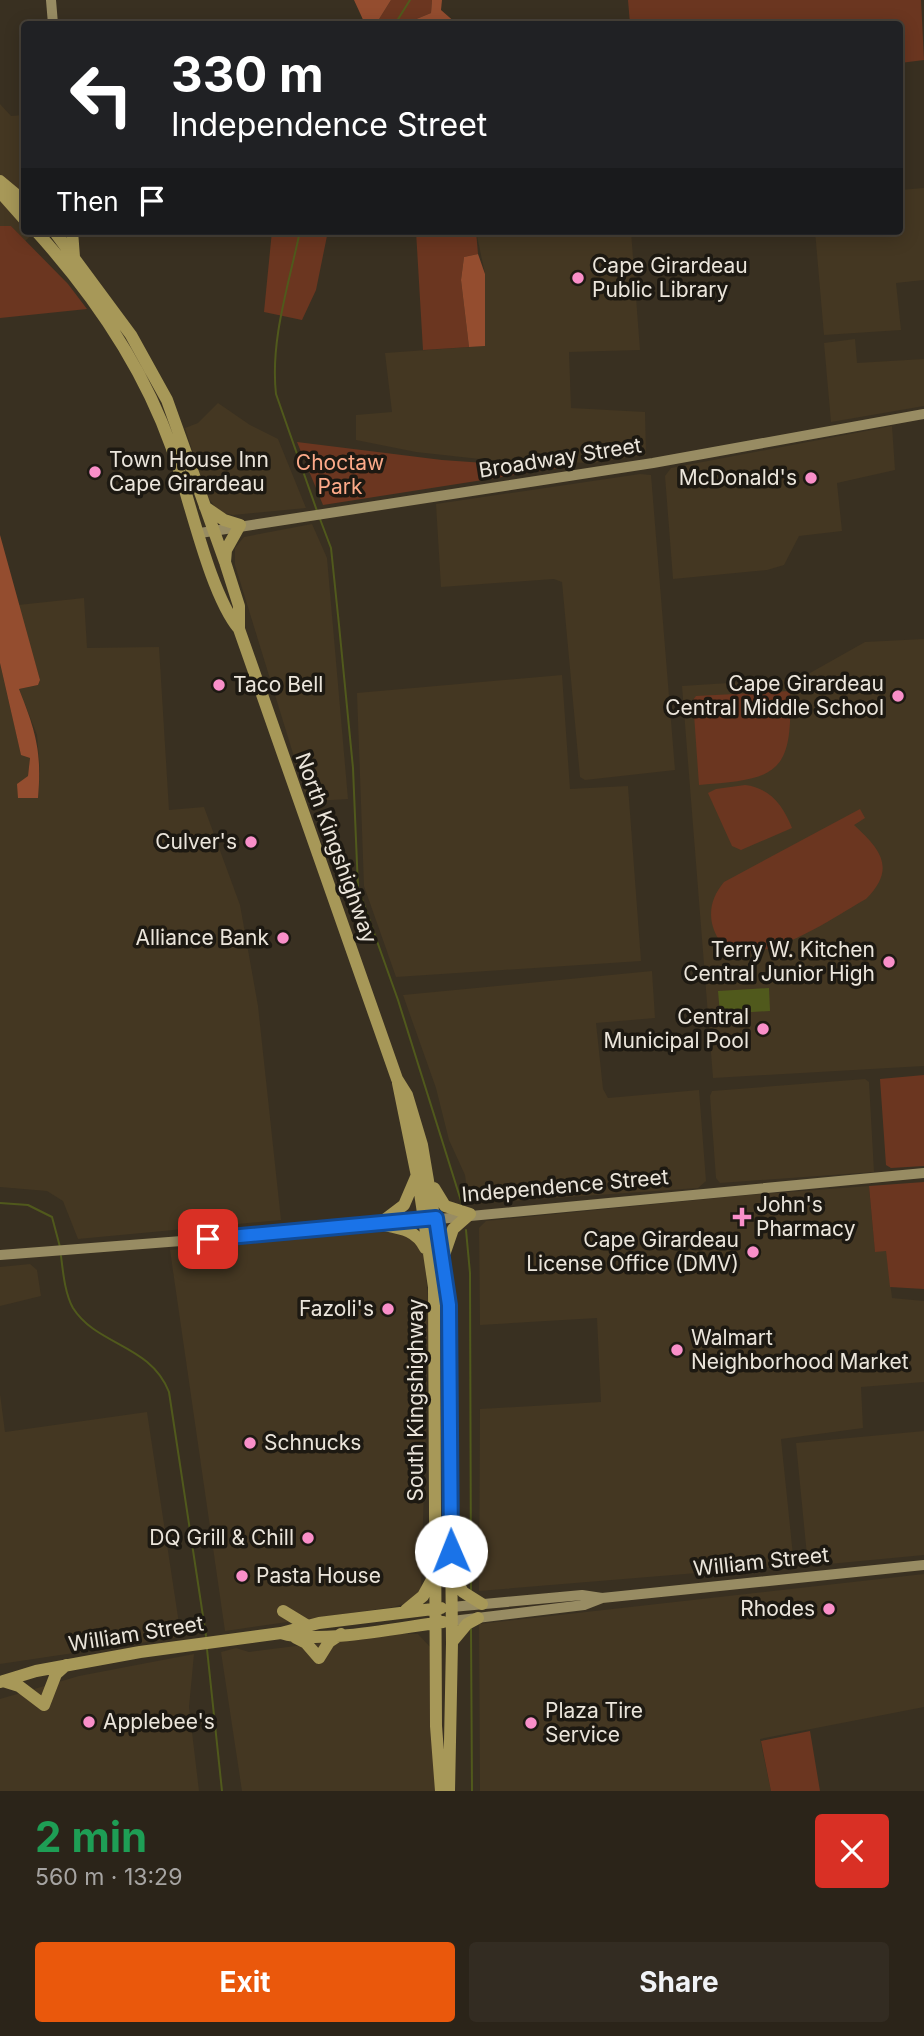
<!DOCTYPE html>
<html lang="en">
<head>
<meta charset="utf-8">
<style>
	:root { --surface:#2b2419; --page:#332c22; --text:#f1f3f6; --muted:#a6a4a2; --line:#474138; --accent:#ea580c }
	body { margin:0; font-family:Inter,sans-serif; background:var(--page); color:var(--text); height:100vh; display:flex; flex-direction:column; font-size:26px; white-space:nowrap }
	* { box-sizing:border-box; margin:0 }
	p { font-size:23px; color:var(--muted) }
	.icon { flex:none; width:38px; height:38px; fill:none; stroke:currentColor; stroke-width:2; stroke-linecap:round; stroke-linejoin:round }
	.map { position:relative; height:1791px; overflow:hidden }
	.drawer { display:flex; flex-direction:column; background:var(--surface); flex:1 }
	.drawer>* { flex:none }
	.banner { position:absolute; left:21px; top:21px; width:882px; height:214px; border-radius:7px; box-shadow:0 4px 18px #0003,0 0 0 2px var(--line); background:#202124; color:#fff; overflow:hidden }
	.pin { position:absolute; display:grid; place-items:center; width:60px; height:60px; color:#fff; margin:-30px; border-radius:14px; box-shadow:0 4px 10px #0006 }
	.me { position:absolute; width:77px; margin:-38px; rotate:359deg; stroke-linejoin:round; filter:drop-shadow(0 0 5px #0008) }
	.turn { display:flex; align-items:center; gap:24px; height:147px; padding:0 35px; font-size:32px }
	.turn .icon { width:91px; height:91px; stroke-width:2.5 }
	.turn b { display:block; font-size:49px; line-height:60px }
	.then { display:flex; align-items:center; height:66px; padding:0 35px; background:#0003; gap:14px; font-size:26px }
	.round { display:grid; place-items:center; flex:none; width:74px; height:74px; border-radius:7px; background:var(--page) }
	.head { display:flex; align-items:center; justify-content:space-between; height:119px; padding:0 35px }
	h1 { font-size:42px; font-weight:700; line-height:52px; color:#1e9e55 }
	.primary-button { display:flex; gap:14px; margin-top:auto; padding:14px 35px }
	.primary-button a { flex:1; height:80px; border-radius:7px; background:var(--accent); color:#fff; font-size:28px; font-weight:700; line-height:80px; text-align:center }
	.primary-button a+a { background:var(--page); color:var(--text) }
	.map>svg:first-child { display:block }
	.built { fill:#443722 }
	.green { fill:#6b3620 }
	.forest { fill:#944d2f }
	.water { fill:#50591c }
	.lines { fill:none; stroke-linecap:round; stroke-linejoin:round }
	.stream { stroke:#50591c; stroke-width:2 }
	.secondary { stroke:#988c63; stroke-width:10 }
	.primary { stroke:#a79858; stroke-width:12 }
	.route-casing { stroke:#114b97; stroke-width:18 }
	.route { stroke:#1a73e8; stroke-width:12 }
	.poi-dot { fill:#f98fc9; stroke:#1d1912; stroke-width:2.5 }
	.labels { text-anchor:middle; stroke-width:7; stroke-linejoin:round; paint-order:stroke }
	.poi-label { font-size:21px; fill:#ebe5db; stroke:#1d1912; text-anchor:end }
	.street-label { font-size:21px; fill:#ebe5db; stroke:#1d1912 }
	.park-label { font-size:21px; fill:#fdaa89; stroke:#1d1912 }
</style>
</head>
<body>
<div class="map">
<svg width="924" height="1791" viewBox="0 0 924 1791">
	<rect width="100%" height="100%" fill="#393021"/>
	<!-- built -->
	<path class="built" d="M0 104 11 116 24 115V231H36L25 241 11 226H0Z
		M924 188V280L896 283 901 330 824 335 815 231H900V190Z
		M476 231H631L640 350 569 352 571 408 645 412 646 455 593 463 489 460 416 452 356 440V415L392 412 385 353 484 346 485 274Z
		M855 339 857 363 924 359V406L831 422 824 343Z
		M218 403 250 425 278 439 306 508 233 515 219 512 207 496 185 428 198 423Z
		M892 426 895 470 837 483 842 531 799 536 784 565 767 570 673 579 665 476 671 468Z
		M640 474 651 475 675 770 585 780 580 777 562 582 554 579 441 587 436 504Z
		M312 524 327 558 348 799 314 801 307 799 235 565V548L244 537Z
		M84 598 87 648 159 647 169 810 204 807 240 905 258 1006 281 1220 78 1239 63 1201 47 1191 0 1187V663L21 754 30 758 28 776 18 798H38L40 770 37 735 19 689 38 685 40 680 18 605Z
		M924 639V1066L713 1078 682 686 789 679 810 673 865 642Z
		M562 675 570 789 628 786 641 961 396 977 364 886 357 693Z
		M652 971 655 1018 596 1023 603 1089 608 1098 699 1090 706 1181 698 1188 469 1204 465 1175 449 1140 436 1088 403 995Z
		M865 1079 869 1082 874 1172 720 1183 716 1178 710 1096 712 1091Z
		M869 1186 875 1251 886 1250 892 1298 924 1301V1382L861 1387 863 1428 781 1439 794 1565 479 1591 480 1409 601 1402 597 1318 480 1325 479 1228 486 1221 748 1195Z
		M380 1232 406 1233 420 1243 425 1261 429 1314 421 1590 410 1602 393 1607 225 1631 170 1250Z
		M30 1264 37 1270 41 1296 0 1306V1267Z
		M0 1394 5 1432 147 1412 181 1637 0 1664Z
		M924 1431V1555L808 1566 796 1443Z
		M924 1574V1707L760 1739 771 1791H480L479 1624Z
		M391 1634H418L431 1648 435 1791H242L221 1652 236 1648 249 1652Z
		M194 1654 189 1707 199 1791H0V1699L79 1676Z"/>
	<!-- green -->
	<path class="green" d="M391 0H432L431 13 414 20 411 24H376Z
		M628 0H921L924 60 900 63V24H630Z
		M0 226H11L68 284 87 309 0 318Z
		M272 231H328L316 290 302 320 264 312Z
		M416 231H476L478 254 464 257 461 280 469 347 423 350Z
		M297 442 442 460 559 468 323 505Z
		M790 691C793 775 777 779 699 785L693 700 696 696Z
		M745 785C770 788 783 805 792 828L741 850 732 846 708 793 716 789Z
		M860 809 865 818 854 825C880 849 897 868 866 899 833 917 732 990 713 927 708 910 713 895 724 882Z
		M924 1075V1166L891 1168 886 1165 880 1079Z
		M924 1182V1289L890 1287 886 1251 875 1252 869 1186Z
		M810 1731 820 1791H771L761 1741Z"/>
	<!-- forest -->
	<path class="forest" d="M354 0H391L376 24H365Z
		M432 0H442L441 10 457 24H411L414 20 431 13Z
		M478 254 485 274V346L469 347 461 280 464 257Z
		M0 535 40 680 38 685 19 689C36 732 42 752 38 798H18L17 784 28 776 30 758 21 755 0 663Z"/>
	<!-- water -->
	<path class="water" d="M769 988 770 1011 720 1014 718 991Z"/>
	<g class="lines">
		<!-- stream -->
		<path class="stream" d="M395 24 410 0
			M300 231C289 284 270 340 276 394L317 511
			M320 519 331 548 339 625 353 768 358 888 398 1000 462 1204
			M0 1203 28 1205 52 1217 60 1247
			M466 1230 470 1273 471 1590
			M61 1256C63 1272 65 1294 73 1308 97 1346 150 1344 169 1392L206 1636
			M471 1629 472 1791
			M207 1649 222 1791"/>
		<!-- secondary -->
		<path class="secondary" d="M51 0 53 24
			M200 533 653 463 924 414
			M0 1255 323 1230 924 1173
			M602 1598 924 1565
			M452 1607 582 1595 602 1598 584 1605 452 1621"/>
		<!-- primary -->
		<path class="primary" d="M0 181 24 201
			M0 192 24 219
			M36 231C93 294 142 365 171 446 189 495 209 593 239 629
			M54 231 131 335 167 400 225 562 239 606V629L397 1079 407 1095 422 1145 449 1305 452 1643 449 1791
			M72 231 74 257
			M205 507 224 520 240 525 226 550 225 562
			M398 1083 419 1186 434 1287 436 1726 441 1791
			M434 1188 445 1206 470 1214 453 1229 445 1252
			M379 1224C399 1228 416 1229 425 1248
			M379 1224 404 1205 416 1177
			M453 1576 463 1592 482 1604
			M406 1610 423 1596 434 1576
			M283 1611 306 1625
			M281 1633C318 1645 402 1627 443 1622
			M296 1638 306 1643 319 1658 329 1642 341 1634
			M452 1642 467 1624 478 1618
			M3 1681 19 1686 44 1705 56 1674 66 1665
			M0 1682 36 1671 140 1652 281 1633 319 1623 441 1608"/>
	</g>
	<g class="lines">
		<defs>
			<path id="route" d="M208 1239 436 1218 449 1305 451 1551"/>
		</defs>
		<!-- route casing -->
		<use href="#route" class="route-casing"/>
		<!-- route -->
		<use href="#route" class="route"/>
	</g>
	<!-- markers -->
	<g class="poi-dot">
		<circle cx="578" cy="278" r="7"/>
		<circle cx="95" cy="472" r="7"/>
		<circle cx="811" cy="478" r="7"/>
		<circle cx="219" cy="685" r="7"/>
		<circle cx="898" cy="696" r="7"/>
		<circle cx="251" cy="842" r="7"/>
		<circle cx="283" cy="938" r="7"/>
		<circle cx="889" cy="962" r="7"/>
		<circle cx="763" cy="1029" r="7"/>
		<path d="M738.5 1206.5h7v7h7v7h-7v7h-7v-7h-7v-7h7z"/>
		<circle cx="753" cy="1252" r="7"/>
		<circle cx="388" cy="1309" r="7"/>
		<circle cx="677" cy="1350" r="7"/>
		<circle cx="250" cy="1443" r="7"/>
		<circle cx="308" cy="1538" r="7"/>
		<circle cx="242" cy="1576" r="7"/>
		<circle cx="829" cy="1609" r="7"/>
		<circle cx="89" cy="1722" r="7"/>
		<circle cx="531" cy="1723" r="7"/>
	</g>
	<g class="labels">
		<!-- poi labels -->
		<g class="poi-label">
			<text x="592" y="273" text-anchor="start">Cape Girardeau<tspan x="592" dy="24">Public Library</tspan></text>
			<text x="109" y="467" text-anchor="start">Town House Inn<tspan x="109" dy="24">Cape Girardeau</tspan></text>
			<text x="797" y="485">McDonald's</text>
			<text x="884" y="691">Cape Girardeau<tspan x="884" dy="24">Central Middle School</tspan></text>
			<text x="233" y="692" text-anchor="start">Taco Bell</text>
			<text x="237" y="849">Culver's</text>
			<text x="269" y="945">Alliance Bank</text>
			<text x="875" y="957">Terry W. Kitchen<tspan x="875" dy="24">Central Junior High</tspan></text>
			<text x="749" y="1024">Central<tspan x="749" dy="24">Municipal Pool</tspan></text>
			<text x="756" y="1212" text-anchor="start">John's<tspan x="756" dy="24">Pharmacy</tspan></text>
			<text x="739" y="1247">Cape Girardeau<tspan x="739" dy="24">License Office (DMV)</tspan></text>
			<text x="374" y="1316">Fazoli's</text>
			<text x="691" y="1345" text-anchor="start">Walmart<tspan x="691" dy="24">Neighborhood Market</tspan></text>
			<text x="264" y="1450" text-anchor="start">Schnucks</text>
			<text x="294" y="1545">DQ Grill &amp; Chill</text>
			<text x="256" y="1583" text-anchor="start">Pasta House</text>
			<text x="815" y="1616">Rhodes</text>
			<text x="545" y="1718" text-anchor="start">Plaza Tire<tspan x="545" dy="24">Service</tspan></text>
			<text x="103" y="1729" text-anchor="start">Applebee's</text>
		</g>
		<!-- street labels -->
		<g class="street-label">
			<text transform="translate(560 458) rotate(-9)" y="7">Broadway Street</text>
			<text transform="translate(336 848) rotate(70)" y="7">North Kingshighway</text>
			<text transform="translate(565 1186) rotate(-5)" y="7">Independence Street</text>
			<text transform="translate(416 1400) rotate(-90)" y="7">South Kingshighway</text>
			<text transform="translate(761 1562) rotate(-6)" y="7">William Street</text>
			<text transform="translate(136 1634) rotate(-9)" y="7">William Street</text>
		</g>
		<!-- park labels -->
		<g class="park-label">
			<text x="340" y="470">Choctaw<tspan x="340" dy="24">Park</tspan></text>
		</g>
	</g>
</svg>
<div class="pin" style="left:208px;top:1239px;background:#d93025"><svg class="icon" aria-label="arrive" viewBox="0 0 24 24"><path d="M6 21V4h12l-3 4 3 4H6"/></svg></div>
<svg class="me" style="left:451px;top:1551px" viewBox="-20 -20 40 40"><circle r="19" fill="#fff"/><path d="M0-13L10 11 0 6-10 11z" fill="#1a73e8"/></svg>
<div class="banner">
<div class="turn"><svg class="icon" aria-label="left" viewBox="0 0 24 24"><path d="M17 20v-9H6M10 6l-5 5 5 5"/></svg><div><b>330 m</b>Independence Street</div></div>
<div class="then">Then<svg class="icon" aria-label="arrive" viewBox="0 0 24 24"><path d="M6 21V4h12l-3 4 3 4H6"/></svg></div>
</div>
</div>
<section class="drawer">
<div class="head"><div><h1>2 min</h1><p>560 m · 13:29</p></div><a class="round" style="background:#d93025;color:#fff"><svg class="icon" aria-label="close" viewBox="0 0 24 24"><path d="M6 6l12 12M18 6L6 18"/></svg></a></div>
<div class="primary-button"><a>Exit</a><a>Share</a></div>
</section>
</body>
</html>
